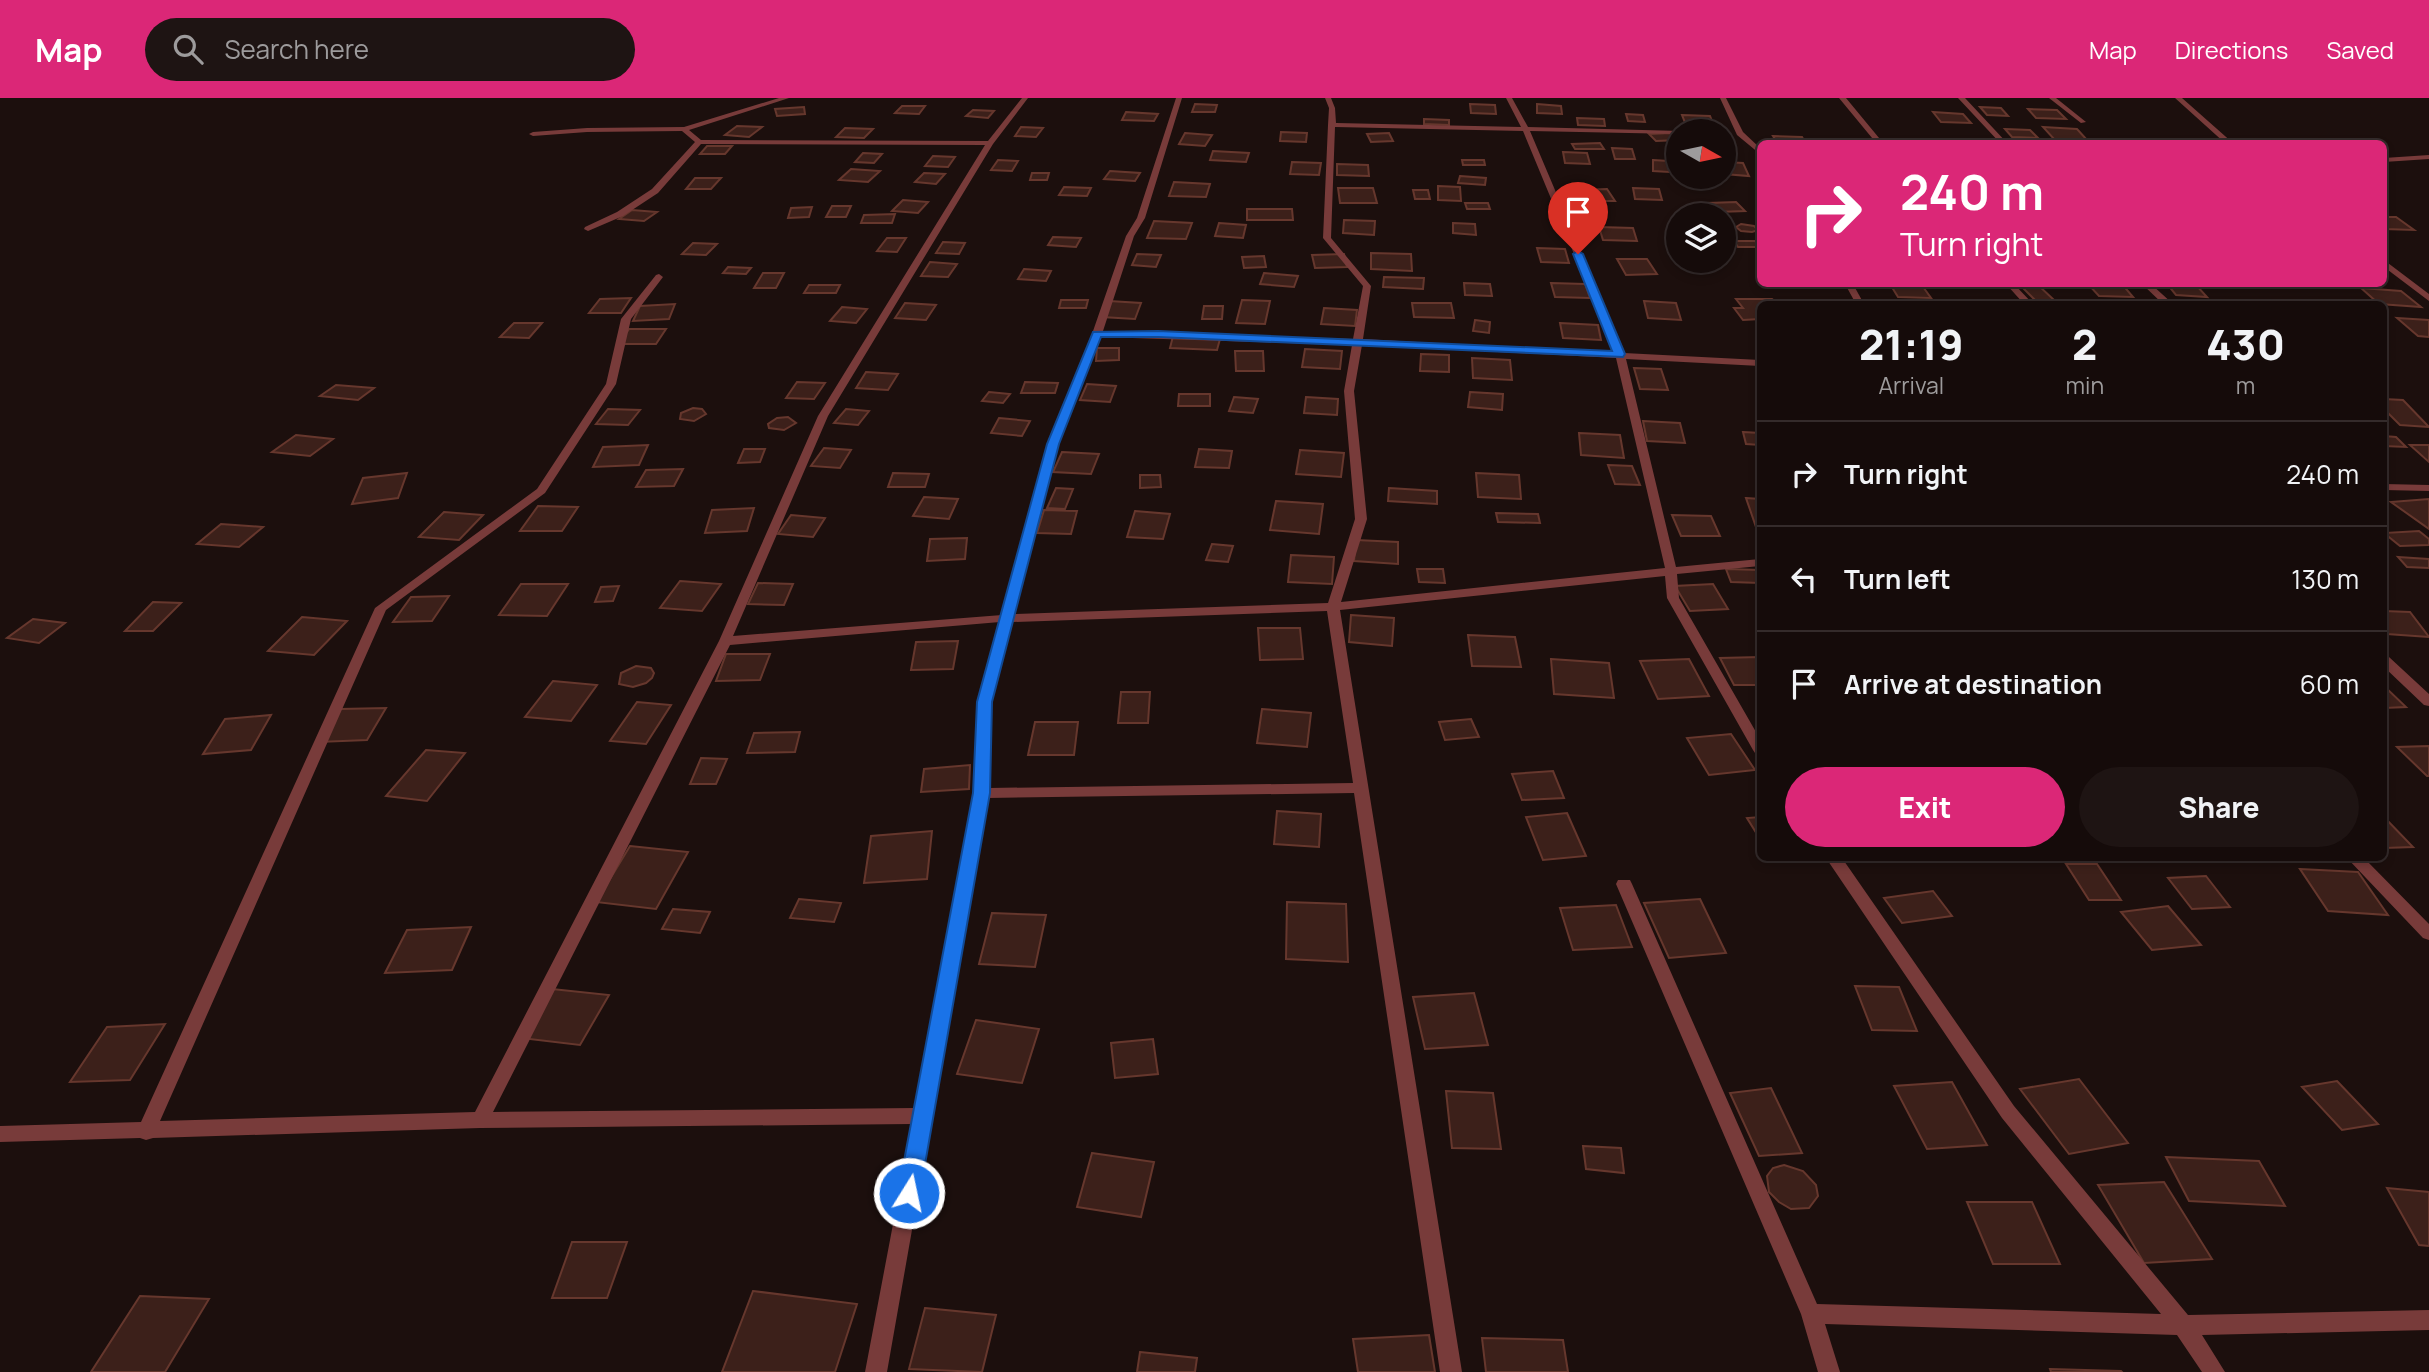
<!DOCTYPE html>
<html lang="en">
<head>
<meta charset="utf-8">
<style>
	:root { --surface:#150b0a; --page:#1e1413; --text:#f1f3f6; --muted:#9d9b9c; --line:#342b2b; --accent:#db2777 }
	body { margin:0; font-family:Manrope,sans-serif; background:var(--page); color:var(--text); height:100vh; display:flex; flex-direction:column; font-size:26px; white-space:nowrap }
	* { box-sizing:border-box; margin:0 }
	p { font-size:23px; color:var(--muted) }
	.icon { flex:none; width:38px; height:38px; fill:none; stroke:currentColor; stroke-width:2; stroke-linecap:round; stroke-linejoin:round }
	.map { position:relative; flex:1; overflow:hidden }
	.side { position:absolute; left:1757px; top:203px; width:630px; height:560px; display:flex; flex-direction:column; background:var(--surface); border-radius:10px; box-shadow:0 4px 10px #0003,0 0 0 2px var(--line) }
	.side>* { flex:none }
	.hud { position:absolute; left:1757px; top:42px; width:630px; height:147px; border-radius:10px; box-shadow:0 4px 10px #0003,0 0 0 2px var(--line); background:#db2777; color:#fff; overflow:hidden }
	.needle { width:46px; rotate:99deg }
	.buttons { position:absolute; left:1666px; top:21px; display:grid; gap:14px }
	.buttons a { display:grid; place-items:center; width:70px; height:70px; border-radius:50%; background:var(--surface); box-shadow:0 4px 10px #0003,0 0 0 2px var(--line); font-size:35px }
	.pin { position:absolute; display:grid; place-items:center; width:60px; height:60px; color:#fff; margin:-72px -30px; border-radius:50% 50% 50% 0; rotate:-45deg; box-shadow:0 0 7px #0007 }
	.pin .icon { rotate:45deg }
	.me { position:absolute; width:77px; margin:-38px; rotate:10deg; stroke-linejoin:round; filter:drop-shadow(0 0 5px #0008) }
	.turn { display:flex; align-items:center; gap:24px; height:147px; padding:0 28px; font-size:32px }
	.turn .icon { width:91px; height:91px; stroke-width:2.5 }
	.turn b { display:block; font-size:49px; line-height:60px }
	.eta { display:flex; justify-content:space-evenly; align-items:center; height:119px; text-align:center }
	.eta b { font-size:42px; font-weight:800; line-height:49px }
	.cta { display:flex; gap:14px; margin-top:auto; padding:14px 28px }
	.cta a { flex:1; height:80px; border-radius:42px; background:var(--accent); color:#fff; font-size:28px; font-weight:800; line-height:80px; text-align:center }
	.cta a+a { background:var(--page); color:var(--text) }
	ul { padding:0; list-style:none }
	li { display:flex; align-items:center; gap:21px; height:105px; padding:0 28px; border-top:2px solid var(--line) }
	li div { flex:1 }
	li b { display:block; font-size:26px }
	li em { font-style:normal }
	header { display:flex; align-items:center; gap:42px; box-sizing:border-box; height:98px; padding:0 35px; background:var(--accent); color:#fff }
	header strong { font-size:33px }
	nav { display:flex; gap:38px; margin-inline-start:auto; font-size:24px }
	.search { width:490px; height:63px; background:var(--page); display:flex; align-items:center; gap:18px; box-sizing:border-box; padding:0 24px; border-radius:38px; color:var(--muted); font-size:26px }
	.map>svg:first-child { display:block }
	.building { fill:#3c201a; stroke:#66372d; stroke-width:2 }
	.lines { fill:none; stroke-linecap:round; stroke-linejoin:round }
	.minor { fill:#783b3a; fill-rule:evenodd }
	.route { fill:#1a73e8; stroke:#114b97; stroke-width:2 }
</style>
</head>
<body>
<header>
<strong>Map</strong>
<div class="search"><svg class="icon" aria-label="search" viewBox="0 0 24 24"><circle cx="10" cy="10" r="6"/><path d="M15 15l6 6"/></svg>Search here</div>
<nav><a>Map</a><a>Directions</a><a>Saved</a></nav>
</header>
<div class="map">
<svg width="2429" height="1274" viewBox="0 0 2429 1274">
	<rect width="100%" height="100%" fill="#1c0f0d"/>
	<!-- building -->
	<path class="building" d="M1195 6 1217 7 1215 14H1192Z
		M1470 6 1495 7 1496 16 1471 15Z
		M1537 6 1561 8 1562 16 1537 15Z
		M902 8H925L919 16 895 15Z
		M804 9 805 16 777 18 775 11Z
		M1980 9 2001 10 2008 18 1987 17Z
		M2028 11 2057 12 2066 21 2036 20Z
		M973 12 994 13 988 20 966 18Z
		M1126 14 1158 16 1154 23 1122 22Z
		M1933 14 1963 16 1971 25 1941 24Z
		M1626 16 1643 17 1645 24 1628 23Z
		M1682 17 1710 18 1714 28 1686 27Z
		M1577 20 1604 21 1605 28 1578 27Z
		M1424 21 1449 22V27L1424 26Z
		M737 28 762 29 749 39 725 37Z
		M1021 29 1043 30 1036 39 1015 38Z
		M2043 29 2077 31 2087 42 2054 41Z
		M845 30 873 31 864 40 836 39Z
		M2005 31 2030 32 2038 40 2012 39Z
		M1281 34 1307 35 1306 44 1280 43Z
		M1185 35 1212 37 1205 48 1179 46Z
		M1389 35 1393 43 1371 44 1367 36Z
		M1670 35 1678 42 1656 43 1649 36Z
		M1773 38 1802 39 1806 46H1778Z
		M1600 45 1604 51H1575L1572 46Z
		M707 48H732L725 56H700Z
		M1612 50 1632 51 1635 61H1615Z
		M1213 53 1249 55 1246 64 1210 62Z
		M1563 54 1587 55 1590 66 1565 65Z
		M863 55 882 56 874 65 855 64Z
		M933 58 955 59 948 69 925 68Z
		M998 62 1018 63 1012 73 991 72Z
		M1462 62H1484L1485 67H1463Z
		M1653 62 1668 63 1669 74 1653 73Z
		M1292 64 1321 65 1319 77 1290 76Z
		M1724 64 1743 65 1749 78 1724 76Z
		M1337 66 1368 67 1369 78 1337 77Z
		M851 71 880 73 868 84 839 82Z
		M1110 73 1140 75 1135 83 1104 81Z
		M924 75 945 76 936 86 915 84Z
		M1032 75H1049L1047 82H1030Z
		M1460 78 1486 80 1485 87 1458 85Z
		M695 80H721L711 91H686Z
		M1174 84 1210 86 1206 99 1169 98Z
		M1438 88 1460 89 1461 103 1438 102Z
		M1064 89 1091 90 1087 98 1059 97Z
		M1338 90H1373L1377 105H1340Z
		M1633 90 1659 91 1662 102 1635 101Z
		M1607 91 1615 103H1587L1580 92Z
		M1413 92H1428L1430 101H1415Z
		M903 102 928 104 918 115 892 113Z
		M1736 104 1745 113 1717 114 1709 105Z
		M1465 105H1488L1490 111H1467Z
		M832 108H851L846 119H826Z
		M812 109 809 119 788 120 791 110Z
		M1247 111H1292L1293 122H1247Z
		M632 112 657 114 644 123 619 121Z
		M895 116 892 125H861L864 117Z
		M2384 119H2396L2414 132 2384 131Z
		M1344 122 1375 123 1374 137 1343 135Z
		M1154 123 1192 125 1186 141 1147 140Z
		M1219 125 1246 127 1243 140 1215 138Z
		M1453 125 1475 126 1476 137 1453 135Z
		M1741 126 1754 128 1758 132 1752 134 1741 133 1736 129Z
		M1599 129 1633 130 1637 143 1603 142Z
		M1053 139 1081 140 1076 149 1048 147Z
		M887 140H906L897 154 877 153Z
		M1734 143H1755L1760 149H1738Z
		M943 144 965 145 959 156 936 155Z
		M693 145 717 146 706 157 682 156Z
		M1537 150 1565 151 1569 165 1541 164Z
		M1371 155 1411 156 1412 173 1371 171Z
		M1137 156 1161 157 1156 169 1132 167Z
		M1344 156 1347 169 1315 170 1312 157Z
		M1264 158 1266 169 1244 170 1242 159Z
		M1617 161H1647L1657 176 1626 177Z
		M930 164 957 166 948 179 921 178Z
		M728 169 751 170 746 176 723 175Z
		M1024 171 1051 173 1046 183 1018 181Z
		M763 175H784L776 190H754Z
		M1264 175 1298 178 1294 189 1260 186Z
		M1384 179 1424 180 1423 191 1383 189Z
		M1464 185 1490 186 1492 198 1465 197Z
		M1551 185 1585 186 1590 200 1555 199Z
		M1890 186H1921L1931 200 1898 199Z
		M2019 186H2037L2054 202H2035Z
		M2088 186H2122L2133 199 2099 198Z
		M2167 186 2197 188 2207 199 2176 197Z
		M809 187H840L836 195H804Z
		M2361 190 2401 193 2421 209 2379 206Z
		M631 200 621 215H589L600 201Z
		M1736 201H1772L1778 206H1760V221L1743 222 1734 210H1743Z
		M1061 202H1088L1086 210H1059Z
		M1242 202 1270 203 1265 226 1236 225Z
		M1109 203 1141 205 1135 221 1102 219Z
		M1644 203 1676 205 1681 222 1648 220Z
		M1804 203H1838L1841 206H1807Z
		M2317 203 2356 204 2360 206H2322Z
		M905 205 936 207 926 222 895 220Z
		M1412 205H1451L1454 220 1414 219Z
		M675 206 669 221 633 223 640 208Z
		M1204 208H1223L1222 221H1202Z
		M842 209 867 211 856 225 830 223Z
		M1324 210 1357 212 1355 228 1321 226Z
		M2397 220 2429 222V239L2418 238Z
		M1475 222 1490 224 1489 235 1473 233Z
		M514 225H542L529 240 500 239Z
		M1560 225 1598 227 1601 242 1563 240Z
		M629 231H666L656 246H619Z
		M1173 238 1220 241 1217 252 1170 250Z
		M1097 250H1119V262L1096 263Z
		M1305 251 1342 253 1340 271 1302 269Z
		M1235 253H1263L1264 273H1236Z
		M1421 256 1449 257V274L1420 273Z
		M1472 260 1510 262 1512 282 1473 280Z
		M1634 270 1661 271 1668 292 1640 291Z
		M866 274 898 276 888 292 856 290Z
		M797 284 825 285 814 301 786 300Z
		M1025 284 1058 285 1055 295H1021Z
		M1087 286 1116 288 1110 304 1080 302Z
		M336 287 374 290 358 302 320 298Z
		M989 294 1010 296 1003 305 982 303Z
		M1470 294 1503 296 1502 312 1468 309Z
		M1179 296H1210V308H1178Z
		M1234 299 1258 301 1253 315 1229 313Z
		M1306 299 1338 301 1337 317 1304 315Z
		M2384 301 2403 302 2429 329 2400 327 2384 311Z
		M693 310 702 311 706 316 694 323 680 321 681 315Z
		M608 311 640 312 628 327 596 326Z
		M846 311 869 313 858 327 834 325Z
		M777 320 788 319 796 325 784 332 769 330 768 326Z
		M999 320 1030 323 1022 338 991 335Z
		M1643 323 1680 325 1685 345 1647 343Z
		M1743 334 1760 335V347L1746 346Z
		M1579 335 1620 337 1624 360 1581 357Z
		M296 337 333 341 310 358 272 354Z
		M2384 338 2396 339 2406 349 2384 348Z
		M648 347 639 367 593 369 603 349Z
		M2410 347H2429V364Z
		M824 350 851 352 840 370 811 368Z
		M744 351H765L760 364 738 365Z
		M1199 351 1232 353 1229 370 1195 369Z
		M1300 352 1344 355 1341 379 1296 376Z
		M1062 354 1099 356 1091 376 1053 374Z
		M1608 367 1632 368 1640 387 1615 386Z
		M683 371 674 388 636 389 646 372Z
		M407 375 398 400 352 406 363 380Z
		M893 375 929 376 925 389H888Z
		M1476 375 1519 377 1521 401 1478 399Z
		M1140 377H1160L1161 389 1140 390Z
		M1056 390 1073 391 1065 411 1047 410Z
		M1389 390 1437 393V406L1388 403Z
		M924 399 958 401 949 421 913 418Z
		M1746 400 1760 401V433L1757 432Z
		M2429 401V431L2391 404Z
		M1276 403 1323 406 1319 436 1270 432Z
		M538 408 578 409 562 433H520Z
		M754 410 747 433 705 435 712 412Z
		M1044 412 1077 413 1071 436 1037 435Z
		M1135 413 1170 416 1163 441 1127 439Z
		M444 414 483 417 459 442 419 439Z
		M1496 415 1538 416 1540 425 1498 424Z
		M791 417 825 420 813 439 778 436Z
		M1672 417 1711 418 1720 438H1681Z
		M221 426 263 429 239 449 197 446Z
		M2419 433 2429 441V447L2400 448 2384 435Z
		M967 440 965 461 927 463 930 441Z
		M1356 442 1398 444V466L1354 463Z
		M1212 446 1233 448 1228 464 1206 462Z
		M1291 457 1334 459 1332 486 1288 484Z
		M2398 459 2429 461V470L2407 469Z
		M1417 471H1443L1445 485 1419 484Z
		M1726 471 1760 472V485L1731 484Z
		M680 483 721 486 702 513 660 510Z
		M758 485 793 486 784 507 748 506Z
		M521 486H568L547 518 499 517Z
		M1713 486 1728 511 1690 513 1675 488Z
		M619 488 613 503 595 504 601 489Z
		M449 498 432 523 393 524 411 499Z
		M153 504 181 505 153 533H125Z
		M2384 513 2410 514 2429 539 2387 536 2384 532Z
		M1351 517 1394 520 1392 548 1349 544Z
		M302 519 347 523 314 557 268 553Z
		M33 521 65 525 39 545 7 540Z
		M1258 530H1300L1303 561 1260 562Z
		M1468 537 1515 539 1521 569 1472 568Z
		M958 543 953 571 911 572 916 544Z
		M726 556H770L760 582 716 583Z
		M1760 559V587H1734L1720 560Z
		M1551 561 1609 565 1614 600 1554 596Z
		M1689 561 1709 598 1658 601 1640 563Z
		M636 568 651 570 654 575 652 580 646 585 633 589 619 586 621 575Z
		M553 583 597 587 571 623 525 619Z
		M2384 588 2406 609 2384 610Z
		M1121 594H1150L1148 625H1118Z
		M637 604 671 607 646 646 610 643Z
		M386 610 367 642 319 644 340 611Z
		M1262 611 1311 615 1307 649 1257 645Z
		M271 617 251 652 203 656 225 621Z
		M1471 621 1479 639 1445 642 1439 624Z
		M1035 624H1078L1074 657H1028Z
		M800 634 795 654 747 655 754 635Z
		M1731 636 1755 672 1709 677 1687 640Z
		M2429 648V678H2427L2397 649Z
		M426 652 465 655 427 703 386 698Z
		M701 660 727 661 716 686H690Z
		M970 667 969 691 921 694 924 671Z
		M1553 673 1564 700 1522 702 1512 676Z
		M1277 713 1321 716 1319 749 1274 746Z
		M1567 715 1586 758 1543 762 1526 719Z
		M1760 719V741L1747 720Z
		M2384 719 2413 749 2384 750Z
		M932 733 927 781 864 785 871 738Z
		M630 748 688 754 656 811 596 804Z
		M2066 766H2097L2121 802H2089Z
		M2300 771 2358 774 2388 817 2328 813Z
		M2206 778 2230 809 2192 811 2168 780Z
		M1933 793 1952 818 1902 825 1884 800Z
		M799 801 841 805 834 824 790 820Z
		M1700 801 1726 855 1669 860 1644 805Z
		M1287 804 1346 806 1348 864 1286 861Z
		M1616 807 1632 849 1573 852 1560 810Z
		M2168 808 2201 847 2152 852 2121 814Z
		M673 811 710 814 700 835 662 831Z
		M992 815 1046 817 1035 869 979 866Z
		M471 829 452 872 385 875 407 832Z
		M1855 888 1899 889 1917 933 1872 932Z
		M552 891 609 897 580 947 521 940Z
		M1474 895 1488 947 1425 951 1413 899Z
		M976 922 1039 931 1022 985 957 976Z
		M165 926 130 982 70 984 107 929Z
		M1153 941 1158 976 1115 980 1111 945Z
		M2079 981 2128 1045 2069 1056 2020 991Z
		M2337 983 2378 1026 2342 1032 2302 989Z
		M1952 984 1987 1047 1927 1051 1894 988Z
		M1771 990 1802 1055 1759 1058 1730 995Z
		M1446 993 1493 995 1501 1051 1452 1050Z
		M1583 1048 1621 1050 1624 1075 1586 1071Z
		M1092 1055 1154 1064 1141 1119 1077 1109Z
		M2166 1059 2259 1063 2285 1108 2189 1103Z
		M1784 1067 1803 1073 1816 1087 1818 1098 1809 1110 1791 1111 1779 1104 1769 1094 1767 1078 1773 1070Z
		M2164 1084 2212 1161 2144 1165 2098 1087Z
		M2387 1090 2429 1094V1148L2419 1147Z
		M1967 1104H2032L2060 1166H1993Z
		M572 1144H627L607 1200H552Z
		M753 1193 857 1206 835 1274H722Z
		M140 1198 209 1201 165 1274H91Z
		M925 1210 996 1217 982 1274 909 1271Z
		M1429 1237 1435 1274H1358L1353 1241Z
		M1482 1240 1563 1242 1568 1274H1486Z
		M1140 1254 1197 1260 1195 1274H1137Z
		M2050 1271 2121 1273 2122 1274H2051Z"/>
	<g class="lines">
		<!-- minor -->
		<path class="minor" d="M779 0H789L689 32 701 42 988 43 1022 0H1028L993 46 828 318 733 538 1002 517 1048 346 1092 236 1126 138 1137 120 1176 0H1182L1145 120 1134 138 1103 233 1353 241 1363 188 1323 140 1328 27 1329 10 1325 0H1331L1335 10 1336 25 1521 29 1506 0H1512L1528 29 1681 33H1678V36L1530 33 1624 255 1760 262V268L1626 261 1676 469 1760 461V468L1677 476 1679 500 1760 641V657L1755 655 1753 652 1667 500 1665 478 1340 512 1462 1274H1440L1354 695 988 700 887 1274H865L912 1026 480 1030 153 1040 146 1042 140 1040 0 1044V1028L141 1024 375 510 537 391 606 286 621 221 656 177 659 176 663 179 631 221 616 286 545 395 386 512 160 1023 475 1014 719 543 818 318 985 47 701 46 658 95 623 118 588 133 584 131 585 129 617 114 652 91 695 44 682 33 587 34 533 38 529 36 533 34 587 30 684 29ZM1335 29 1523 33 1615 255 1363 241 1371 188 1331 140ZM1101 239 1352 247 1344 293 1355 421 1328 505 1015 516 1058 346ZM1362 247 1616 260 1665 470 1341 504 1367 421 1354 293ZM1327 513 1353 685 989 690 992 604 1013 524ZM1000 524 978 604 975 695 915 1010 493 1014 730 547Z
			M1720 0H1726L1743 34 1760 50V56L1737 37Z
			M1839 0H1846L1884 46H1877Z
			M1958 0H1965L2008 46H2001Z
			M2049 0H2056L2086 24 2081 25Z
			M2175 0H2182L2234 46H2226Z
			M2429 57V61L2384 64V60Z
			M2384 162 2429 196V203L2384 169Z
			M1845 186H1853L1864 206H1856Z
			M2006 186H2014L2033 206H2024Z
			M2142 186H2151L2173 206H2163Z
			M2384 386 2429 387V393L2384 392Z
			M2384 558 2389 559 2429 596V608L2424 607 2384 569Z
			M1826 760H1842L2014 1008 2188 1217 2429 1212V1232L2202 1237 2225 1274H2202L2177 1237 1825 1226 1840 1274H1818L1801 1216 1616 786 1618 782H1630L1632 786 1817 1206 2161 1216 2002 1020Z
			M2347 760H2364L2429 826V842L2423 840Z"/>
	</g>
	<!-- route -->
	<path class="route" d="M1578 153 1583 156 1625 256 1623 259 1158 239H1101L1059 346 992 604 990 695 920 1095 916 1102 909 1104 901 1102 898 1095 973 695 977 604 1047 346 1093 234 1158 233 1612 253 1573 156Z"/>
</svg>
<div class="buttons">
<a><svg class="needle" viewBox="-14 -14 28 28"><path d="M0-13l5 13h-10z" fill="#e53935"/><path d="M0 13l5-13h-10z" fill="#9d9b9c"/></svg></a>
<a><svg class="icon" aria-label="layers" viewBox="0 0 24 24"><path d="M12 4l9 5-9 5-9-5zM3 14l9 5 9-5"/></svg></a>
</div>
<div class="pin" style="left:1578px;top:156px;background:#d93025"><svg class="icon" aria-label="arrive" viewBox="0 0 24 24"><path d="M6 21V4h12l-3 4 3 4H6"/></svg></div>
<svg class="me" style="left:909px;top:1095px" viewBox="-20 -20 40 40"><circle r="17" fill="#1a73e8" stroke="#fff" stroke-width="3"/><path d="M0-11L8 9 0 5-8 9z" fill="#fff"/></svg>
<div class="hud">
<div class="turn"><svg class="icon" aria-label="right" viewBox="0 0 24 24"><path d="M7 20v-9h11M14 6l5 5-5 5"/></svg><div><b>240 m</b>Turn right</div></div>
</div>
<section class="side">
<div class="eta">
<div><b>21:19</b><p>Arrival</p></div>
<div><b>2</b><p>min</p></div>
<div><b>430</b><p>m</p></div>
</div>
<ul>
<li><svg class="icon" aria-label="right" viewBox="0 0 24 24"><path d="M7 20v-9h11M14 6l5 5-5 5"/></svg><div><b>Turn right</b></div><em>240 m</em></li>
<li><svg class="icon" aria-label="left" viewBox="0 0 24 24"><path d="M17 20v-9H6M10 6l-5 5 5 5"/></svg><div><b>Turn left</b></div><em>130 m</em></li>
<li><svg class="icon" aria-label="arrive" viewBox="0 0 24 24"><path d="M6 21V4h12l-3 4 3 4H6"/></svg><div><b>Arrive at destination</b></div><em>60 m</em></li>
</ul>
<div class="cta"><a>Exit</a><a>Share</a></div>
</section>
</div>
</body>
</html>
